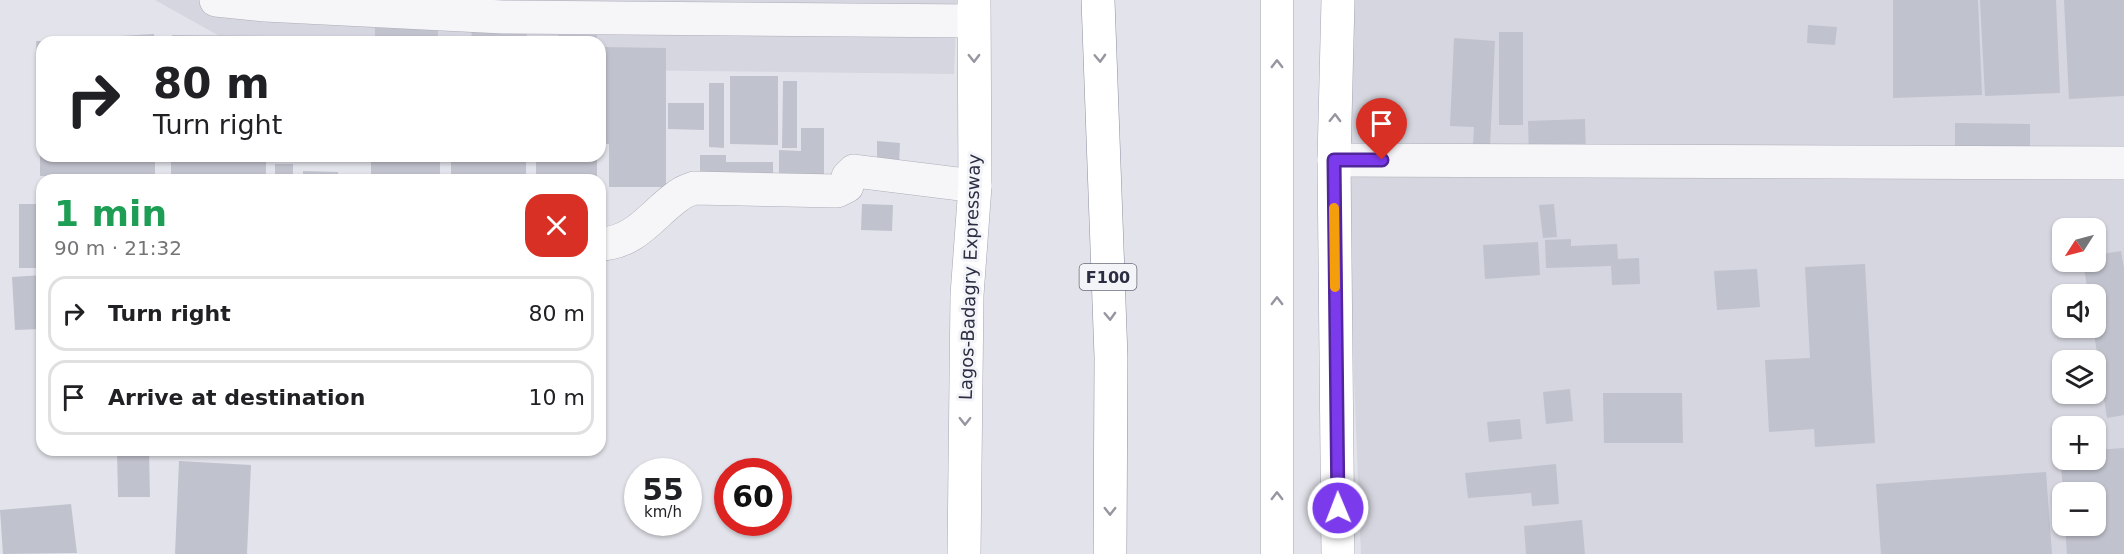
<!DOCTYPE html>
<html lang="en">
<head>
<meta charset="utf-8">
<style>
	:root { --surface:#fff; --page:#f2f2f2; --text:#202124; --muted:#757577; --line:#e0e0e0 }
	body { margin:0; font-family:"DejaVu Sans",sans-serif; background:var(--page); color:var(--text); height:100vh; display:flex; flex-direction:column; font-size:22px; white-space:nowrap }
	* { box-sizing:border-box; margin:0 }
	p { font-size:20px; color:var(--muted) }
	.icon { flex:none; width:33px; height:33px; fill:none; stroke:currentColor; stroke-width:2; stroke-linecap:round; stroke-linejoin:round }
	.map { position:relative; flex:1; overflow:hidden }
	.sheet { position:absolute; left:36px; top:174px; width:570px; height:282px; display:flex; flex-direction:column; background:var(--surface); border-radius:18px; box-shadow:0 2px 4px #0004 }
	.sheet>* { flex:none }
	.guide { position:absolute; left:36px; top:36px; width:570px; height:126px; border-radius:18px; box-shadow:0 2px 4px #0004; background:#fff; color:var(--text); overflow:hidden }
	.needle { width:39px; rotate:234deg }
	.fabs { position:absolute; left:2052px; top:218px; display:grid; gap:12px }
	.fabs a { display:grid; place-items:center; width:54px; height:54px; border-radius:12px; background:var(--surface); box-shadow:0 2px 4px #0004; font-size:30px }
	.speed { position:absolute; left:624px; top:458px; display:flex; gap:12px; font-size:30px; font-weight:700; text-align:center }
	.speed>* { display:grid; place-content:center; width:78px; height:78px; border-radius:50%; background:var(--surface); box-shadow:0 2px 4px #0004; line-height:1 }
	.speed small { font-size:15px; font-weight:400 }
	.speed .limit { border:9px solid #d22; background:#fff; color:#111 }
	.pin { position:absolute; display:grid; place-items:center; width:51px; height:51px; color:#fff; margin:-62px -26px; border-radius:50% 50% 50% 0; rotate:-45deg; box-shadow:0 0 6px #0007 }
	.pin .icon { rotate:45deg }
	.me { position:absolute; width:66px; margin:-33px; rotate:359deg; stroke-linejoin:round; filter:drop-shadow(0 0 4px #0008) }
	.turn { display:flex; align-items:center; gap:21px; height:126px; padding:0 18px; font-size:27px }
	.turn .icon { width:78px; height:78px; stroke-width:2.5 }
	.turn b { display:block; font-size:42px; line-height:51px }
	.round { display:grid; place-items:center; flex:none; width:63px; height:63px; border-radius:18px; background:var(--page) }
	.summary { display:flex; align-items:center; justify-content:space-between; height:102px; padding:0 18px }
	h1 { font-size:36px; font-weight:700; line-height:45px; color:#1e9e55 }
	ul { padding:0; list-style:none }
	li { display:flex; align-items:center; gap:18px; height:75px; margin:0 12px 9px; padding:0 6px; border:3px solid var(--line); border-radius:18px }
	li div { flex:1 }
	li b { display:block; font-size:22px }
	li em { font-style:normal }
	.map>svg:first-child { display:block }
	.built { fill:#d5d6df; fill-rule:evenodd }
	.building { fill:#c0c2cd }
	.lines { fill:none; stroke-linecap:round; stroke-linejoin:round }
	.minor-casing { stroke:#acadb8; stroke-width:34 }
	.major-casing { stroke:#a3a5b6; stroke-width:34 }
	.highway-casing { stroke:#8b8ea1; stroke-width:34 }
	.minor { stroke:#f6f6f9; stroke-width:33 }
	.major { stroke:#fff; stroke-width:33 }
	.highway { stroke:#fff; stroke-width:33 }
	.oneway { stroke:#9596a0 }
	.route-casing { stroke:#51269a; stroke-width:15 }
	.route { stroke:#7c3aed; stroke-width:10 }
	.slow { stroke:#f59e0b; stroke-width:10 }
	.labels { text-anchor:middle; stroke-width:6; stroke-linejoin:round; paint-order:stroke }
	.shield { fill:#f3f4f8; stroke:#676979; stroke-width:1.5 }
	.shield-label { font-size:16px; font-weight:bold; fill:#2b2d42 }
	.street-label { font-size:18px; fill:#2b2d42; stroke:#f3f4f8 }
</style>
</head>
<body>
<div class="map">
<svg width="2124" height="554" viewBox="0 0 2124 554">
	<rect width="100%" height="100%" fill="#e3e4eb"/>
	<!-- built -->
	<path class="built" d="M155 0H957L954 74 600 70V42H230Z
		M1339 0H2124V554H1361ZM2062 228H2096V261H2062ZM2062 294H2096V327H2062ZM2062 360H2096V393H2062ZM2062 426H2096V459H2062ZM2062 492H2096V525H2062Z"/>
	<!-- building -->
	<path class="building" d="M1893 0H1978L1982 95 1893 98Z
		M1980 0H2056L2060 93 1985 96Z
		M2064 0H2124V96L2069 99Z
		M1808 25 1837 27 1835 45 1807 43Z
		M375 28 438 29V42H375Z
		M472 28 527 31 526 42H471Z
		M1499 32H1523V125H1499Z
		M154 34V42H52V40Z
		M172 35 276 36V42H172Z
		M558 35H597V42H529V38H558Z
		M286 37 356 38V42H286Z
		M1454 38 1495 41 1490 147 1473 146 1474 127 1450 126Z
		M36 41H42V101H40Z
		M602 47 666 48V187H609V144H602Z
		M730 76H778V145L730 144Z
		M783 81H797V148H782Z
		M709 83H724V148L709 147Z
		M668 103H704V130L668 129Z
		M1585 119 1586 155 1529 156 1528 121Z
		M1955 123 2030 124V153L1955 152Z
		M801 128H824V181H779V150L801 151Z
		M877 141 900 143 899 165 877 164Z
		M700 155H726V162H773V183H700Z
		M40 156H155V177L40 176Z
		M171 156H266V180H171Z
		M307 156H342V159H307Z
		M371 156H440V180H371Z
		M451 156H526V180H451Z
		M536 156H597V180H536Z
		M275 164H293V180H275Z
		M303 171 338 172V180H303Z
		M19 204H42V268H19Z
		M862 204 893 205 892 231 861 230Z
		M1554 204 1557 237 1543 238 1539 205Z
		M1571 239V246L1617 244 1618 259 1639 258 1640 284 1612 285 1611 266 1546 268 1545 240Z
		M1538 242 1540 275 1485 279 1483 245Z
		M2121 251 2124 268V415L2107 418 2093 327H2096V294H2088L2083 261H2096V255Z
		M1865 264 1875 443 1815 447 1814 429 1769 432 1765 360 1810 358 1805 267Z
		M1757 269 1760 307 1717 310 1714 271Z
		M42 275V329L15 330 12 277Z
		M1570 389 1573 421 1546 424 1543 392Z
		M1603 393H1682L1683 443H1604Z
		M1520 419 1522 439 1489 442 1487 422Z
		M2124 448V554H2067L2065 525H2096V492H2063L2060 452H2062V459H2096V450Z
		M117 450H149L150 497H118Z
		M179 461 251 465 247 554H175Z
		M1556 464 1559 504 1532 506 1531 493 1468 498 1465 473Z
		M2046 472 2052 554H1881L1876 484Z
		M71 504 77 553 3 554 0 510Z
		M1582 520 1585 554H1526L1524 526Z"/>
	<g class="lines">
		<defs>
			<path id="minor" d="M216 0 265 5 503 17 973 21
				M1334 160 2124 163
				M600 244C636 243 652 214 678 196 682 192 689 190 694 188L837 191 847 186 848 177 854 171 975 186"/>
			<path id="major" d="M1338 0 1334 160 1338 554
				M964 554 967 295 975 186 974 0"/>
			<path id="highway" d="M1098 0 1111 357 1110 554
				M1277 554V0"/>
		</defs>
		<!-- minor casing -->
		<use href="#minor" class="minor-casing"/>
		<!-- major casing -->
		<use href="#major" class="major-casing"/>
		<!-- highway casing -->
		<use href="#highway" class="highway-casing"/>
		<!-- minor -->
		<use href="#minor" class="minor"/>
		<!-- major -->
		<use href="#major" class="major"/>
		<!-- highway -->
		<use href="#highway" class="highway"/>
	</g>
	<!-- one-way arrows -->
	<defs><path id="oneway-chevron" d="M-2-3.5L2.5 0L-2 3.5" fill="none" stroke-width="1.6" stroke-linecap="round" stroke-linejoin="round" transform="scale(1.5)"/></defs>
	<g class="oneway">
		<use href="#oneway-chevron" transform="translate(974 58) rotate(89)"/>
		<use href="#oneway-chevron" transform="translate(1100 58) rotate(88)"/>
		<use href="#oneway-chevron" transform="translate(1277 64) rotate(-90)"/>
		<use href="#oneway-chevron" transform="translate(1335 118) rotate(-89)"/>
		<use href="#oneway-chevron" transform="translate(1277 301) rotate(-90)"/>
		<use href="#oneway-chevron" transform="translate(1110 316) rotate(88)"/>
		<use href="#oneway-chevron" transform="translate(965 421) rotate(90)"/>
		<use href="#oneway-chevron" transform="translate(1277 496) rotate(-90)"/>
		<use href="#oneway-chevron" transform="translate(1110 511) rotate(90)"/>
	</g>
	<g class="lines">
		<defs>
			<path id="route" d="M1338 508 1334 160H1382"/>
		</defs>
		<!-- route casing -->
		<use href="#route" class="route-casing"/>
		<!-- route -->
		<use href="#route" class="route"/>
		<!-- slow -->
		<path class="slow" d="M1334 208 1335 287"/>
	</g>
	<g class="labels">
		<!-- shield labels -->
		<rect class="shield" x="1079.5" y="264" width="57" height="26" rx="4.5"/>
		<g class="shield-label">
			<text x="1108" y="283">F100</text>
		</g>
		<!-- street labels -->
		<g class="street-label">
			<text transform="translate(970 277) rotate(-88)" y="6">Lagos-Badagry Expressway</text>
		</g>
	</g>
</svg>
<div class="fabs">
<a><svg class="needle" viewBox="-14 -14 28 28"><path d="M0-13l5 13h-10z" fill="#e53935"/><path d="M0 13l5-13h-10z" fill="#757577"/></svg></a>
<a><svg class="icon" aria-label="sound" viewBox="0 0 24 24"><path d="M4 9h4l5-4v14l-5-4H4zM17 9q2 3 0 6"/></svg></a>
<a><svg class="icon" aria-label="layers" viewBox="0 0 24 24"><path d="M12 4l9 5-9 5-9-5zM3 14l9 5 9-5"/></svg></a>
<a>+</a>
<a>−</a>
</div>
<div class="speed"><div>55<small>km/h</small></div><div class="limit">60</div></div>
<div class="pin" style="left:1382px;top:160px;background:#d93025"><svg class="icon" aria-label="arrive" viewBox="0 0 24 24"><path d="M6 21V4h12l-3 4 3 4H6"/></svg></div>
<svg class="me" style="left:1338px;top:508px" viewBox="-20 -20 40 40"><circle r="17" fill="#7c3aed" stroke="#fff" stroke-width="3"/><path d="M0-11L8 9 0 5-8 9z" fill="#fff"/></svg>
<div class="guide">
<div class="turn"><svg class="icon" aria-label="right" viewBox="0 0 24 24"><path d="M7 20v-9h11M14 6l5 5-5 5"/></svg><div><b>80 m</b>Turn right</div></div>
</div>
<section class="sheet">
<div class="summary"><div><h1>1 min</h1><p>90 m · 21:32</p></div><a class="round" style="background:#d93025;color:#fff"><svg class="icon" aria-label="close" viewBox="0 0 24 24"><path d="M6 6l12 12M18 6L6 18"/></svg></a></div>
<ul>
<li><svg class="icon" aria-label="right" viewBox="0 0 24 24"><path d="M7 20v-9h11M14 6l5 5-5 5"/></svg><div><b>Turn right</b></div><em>80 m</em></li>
<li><svg class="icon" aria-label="arrive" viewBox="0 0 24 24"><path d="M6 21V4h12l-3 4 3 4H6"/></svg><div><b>Arrive at destination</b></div><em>10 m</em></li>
</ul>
</section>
</div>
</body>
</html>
